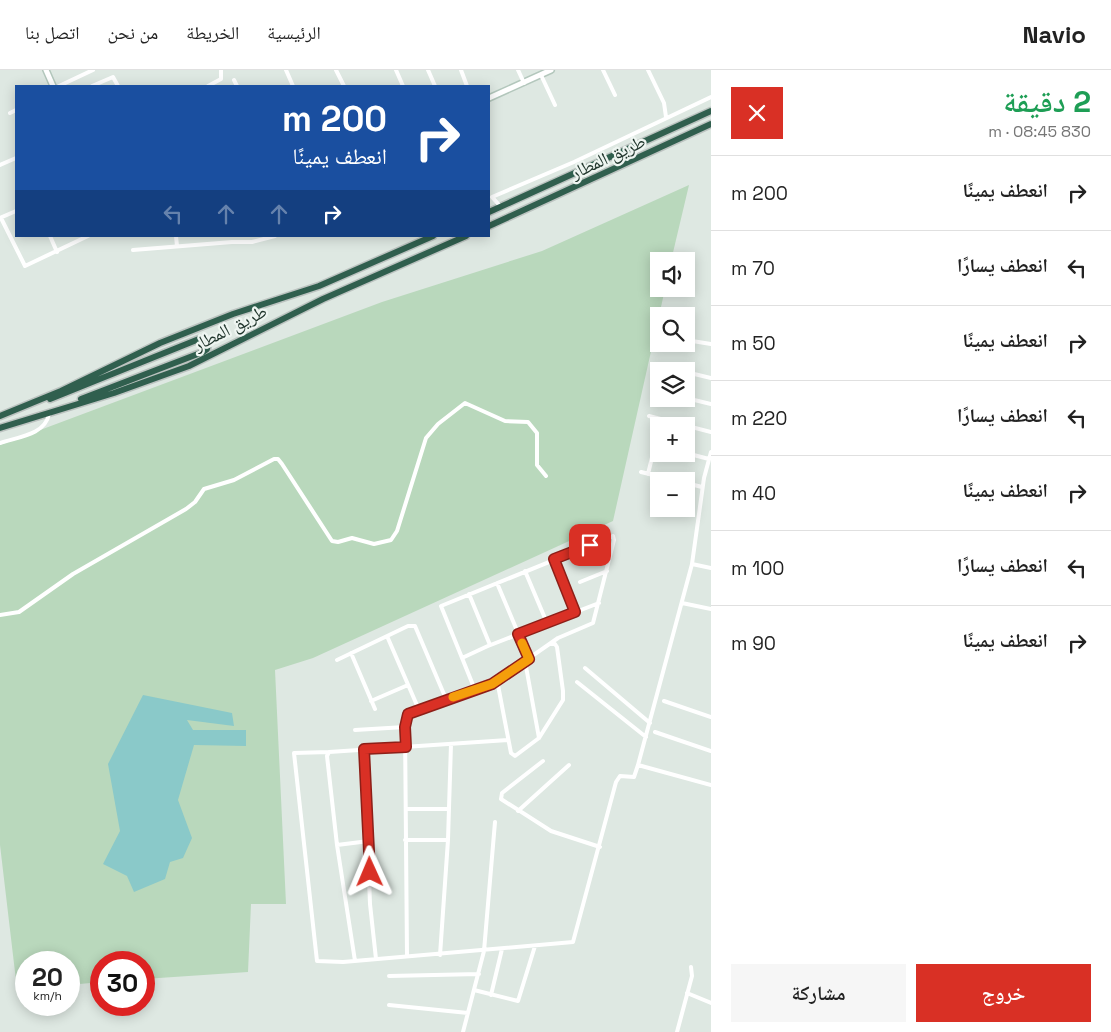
<!DOCTYPE html>
<html lang="ar">
<head>
<meta charset="utf-8">
<style>
	:root { --surface:#fff; --page:#f6f6f6; --text:#222; --muted:#767676; --line:#e0e0e0; --accent:#d93025 }
	body { margin:0; font-family:"Space Grotesk","Noto Naskh Arabic",sans-serif; background:var(--page); color:var(--text); direction:rtl; height:100vh; display:flex; flex-direction:column; font-size:19px; white-space:nowrap }
	* { box-sizing:border-box; margin:0 }
	p { font-size:16px; color:var(--muted) }
	.icon { flex:none; width:28px; height:28px; fill:none; stroke:currentColor; stroke-width:2; stroke-linecap:round; stroke-linejoin:round }
	.map { position:relative; flex:1; overflow:hidden; direction:ltr }
	.details { display:flex; flex-direction:column; background:var(--surface); width:400px }
	.details>* { flex:none }
	.top-card { position:absolute; left:15px; top:15px; width:475px; height:152px; border-radius:0px; box-shadow:0 2px 12px #0003; direction:rtl; background:#1a4fa0; color:#fff; overflow:hidden }
	.buttons { position:absolute; left:650px; top:182px; display:grid; gap:10px }
	.buttons a { display:grid; place-items:center; width:45px; height:45px; border-radius:0px; background:var(--surface); box-shadow:0 2px 12px #0003; font-size:25px }
	.speed { position:absolute; left:15px; top:881px; display:flex; gap:10px; font-size:25px; font-weight:700; text-align:center }
	.speed>* { display:grid; place-content:center; width:65px; height:65px; border-radius:50%; background:var(--surface); box-shadow:0 2px 12px #0003; line-height:1 }
	.speed small { font-size:12px; font-weight:400 }
	.speed .limit { border:8px solid #d22; background:#fff; color:#111 }
	.pin { position:absolute; display:grid; place-items:center; width:42px; height:42px; color:#fff; margin:-21px; border-radius:10px; box-shadow:0 2px 8px #0006 }
	.me { position:absolute; width:55px; margin:-28px; rotate:359deg; stroke-linejoin:round; filter:drop-shadow(0 0 4px #0008) }
	.turn { display:flex; align-items:center; gap:18px; height:105px; padding:0 20px; font-size:22px }
	.turn .icon { width:65px; height:65px; stroke-width:2.5 }
	.turn b { display:block; font-size:35px; line-height:42px }
	.lanes { display:flex; align-items:center; height:48px; padding:0 20px; background:#0003; justify-content:center; gap:25px; direction:ltr }
	.lanes .off { opacity:.35 }
	.round { display:grid; place-items:center; flex:none; width:52px; height:52px; border-radius:0px; background:var(--page) }
	.overview { display:flex; align-items:center; justify-content:space-between; height:85px; padding:0 20px }
	h1 { font-size:30px; font-weight:600; line-height:38px; color:#1e9e55 }
	.button { display:flex; gap:10px; margin-top:auto; padding:10px 20px }
	.button a { flex:1; height:58px; border-radius:0px; background:var(--accent); color:#fff; font-size:20px; font-weight:600; line-height:58px; text-align:center }
	.button a+a { background:var(--page); color:var(--text) }
	ul { padding:0; list-style:none }
	li { display:flex; align-items:center; gap:15px; height:75px; padding:0 20px; border-top:1px solid var(--line) }
	li div { flex:1 }
	li b { display:block; font-size:19px }
	li em { font-style:normal }
	header { display:flex; align-items:center; gap:30px; box-sizing:border-box; height:70px; padding:0 25px; background:var(--surface); border-bottom:1px solid var(--line) }
	header strong { font-size:24px }
	nav { display:flex; gap:28px; margin-inline-start:auto; font-size:18px }
	main { display:flex; flex:1; min-height:0 }
	.map>svg:first-child { display:block }
	.green { fill:#b9d8bc }
	.water { fill:#8ac9c9 }
	.lines { fill:none; stroke-linecap:round; stroke-linejoin:round }
	.secondary-casing { stroke:#b3c7bc; stroke-width:8 }
	.highway-casing { stroke:#bcc3c0; stroke-width:9 }
	.street { stroke:#fff; stroke-width:4 }
	.secondary { stroke:#fff; stroke-width:5 }
	.highway { stroke:#305f4e; stroke-width:6 }
	.route-casing { stroke:#8d1f18; stroke-width:12 }
	.route { stroke:#d93025; stroke-width:9 }
	.slow { stroke:#f59e0b; stroke-width:9 }
	.labels { text-anchor:middle; stroke-width:4.5; stroke-linejoin:round; paint-order:stroke }
	.street-label { font-size:18px; fill:#21362d; stroke:#eef5f1 }
</style>
</head>
<body>
<header>
<strong>Navio</strong>
<nav><a>الرئيسية</a><a>الخريطة</a><a>من نحن</a><a>اتصل بنا</a></nav>
</header>
<main>
<section class="details">
<div class="overview"><div><h1>2 دقيقة</h1><p>830 m · 08:45</p></div><a class="round" style="background:#d93025;color:#fff"><svg class="icon" aria-label="close" viewBox="0 0 24 24"><path d="M6 6l12 12M18 6L6 18"/></svg></a></div>
<ul>
<li><svg class="icon" aria-label="right" viewBox="0 0 24 24"><path d="M7 20v-9h11M14 6l5 5-5 5"/></svg><div><b>انعطف يمينًا</b></div><em>200 m</em></li>
<li><svg class="icon" aria-label="left" viewBox="0 0 24 24"><path d="M17 20v-9H6M10 6l-5 5 5 5"/></svg><div><b>انعطف يسارًا</b></div><em>70 m</em></li>
<li><svg class="icon" aria-label="right" viewBox="0 0 24 24"><path d="M7 20v-9h11M14 6l5 5-5 5"/></svg><div><b>انعطف يمينًا</b></div><em>50 m</em></li>
<li><svg class="icon" aria-label="left" viewBox="0 0 24 24"><path d="M17 20v-9H6M10 6l-5 5 5 5"/></svg><div><b>انعطف يسارًا</b></div><em>220 m</em></li>
<li><svg class="icon" aria-label="right" viewBox="0 0 24 24"><path d="M7 20v-9h11M14 6l5 5-5 5"/></svg><div><b>انعطف يمينًا</b></div><em>40 m</em></li>
<li><svg class="icon" aria-label="left" viewBox="0 0 24 24"><path d="M17 20v-9H6M10 6l-5 5 5 5"/></svg><div><b>انعطف يسارًا</b></div><em>100 m</em></li>
<li><svg class="icon" aria-label="right" viewBox="0 0 24 24"><path d="M7 20v-9h11M14 6l5 5-5 5"/></svg><div><b>انعطف يمينًا</b></div><em>90 m</em></li>
</ul>
<div class="button"><a>خروج</a><a>مشاركة</a></div>
</section>
<div class="map">
<svg width="711" height="962" viewBox="0 0 711 962">
	<rect width="100%" height="100%" fill="#dee8e2"/>
	<!-- green -->
	<path class="green" d="M689 115 671 191H659V219H665L613 451 313 588 275 600 286 834H251L248 902 144 909V892H101V912L69 915V892H26V918L17 919 0 775V375L382 232 542 181Z"/>
	<!-- water -->
	<path class="water" d="M143 625 232 643 234 656 187 650 193 660H246V676L194 675 178 730 192 768 183 788 170 792 165 809 134 822 127 806 103 794 120 761 108 694Z"/>
	<g class="lines">
		<defs>
			<path id="secondary" d="M46 0 53 16
				M489 28 551 0"/>
			<path id="highway" d="M489 142 711 41
				M489 156 711 54
				M50 329 199 269 204 270 208 274 207 279 203 282 81 329
				M0 346 61 321 160 273 233 244 319 216 433 166
				M0 358 114 323 189 296 323 229 466 166"/>
		</defs>
		<!-- secondary casing -->
		<use href="#secondary" class="secondary-casing"/>
		<!-- highway casing -->
		<use href="#highway" class="highway-casing"/>
		<!-- street -->
		<path class="street" d="M286 0 293 16
			M336 0 344 16
			M396 0 403 16
			M428 0 435 16
			M461 0 467 16
			M518 0 524 13
			M603 0 615 25
			M648 0 664 33 666 47
			M541 5 555 35
			M234 10 237 16
			M59 16 93 0
			M92 16 113 7 118 16
			M208 16 221 9V0
			M10 43 16 40
			M0 95 16 88
			M501 137 492 127 574 92 711 27
			M0 148 16 141
			M1 148 25 196 88 166
			M50 166 57 182
			M176 166 177 176
			M133 180 232 172H252L275 166
			M684 246 685 241
			M686 270 711 274
			M674 301H682
			M686 302 711 308
			M686 328 711 334
			M649 346 711 362
			M0 373C18 367 45 365 49 344
			M686 383 709 389
			M641 402 678 411
			M648 404 655 375 659 376
			M686 413 702 417
			M554 489 575 542
			M692 494 711 498
			M525 501 547 553
			M580 512 607 501
			M497 513 529 589
			M682 533 711 539
			M0 545 19 542 73 504 186 439 195 432 204 419 234 410 274 389H278L282 394 332 471 338 472 352 468 374 474 391 470 397 461 426 368 438 354 465 333 505 351 528 352 537 363V395L546 406
			M387 566 419 640
			M488 576 599 533
			M351 583 375 639
			M462 588 490 575 469 524
			M337 590 408 556H415L446 629
			M525 591 539 668
			M585 598 650 653
			M497 610 511 683 515 686 539 668 563 630V621L557 577 555 574H550
			M577 612 646 667
			M371 631 408 615
			M664 631 711 647
			M355 660 405 657
			M655 662 711 681
			M364 679 370 834 376 889
			M329 682 294 683 317 891 343 892 573 872 616 712 620 706 634 707 638 695 692 494 704 408 711 382
			M543 691 502 723 501 729 551 761 600 777
			M638 695 711 715
			M406 739H449
			M518 741 569 695
			M405 770H448
			M337 775 369 771
			M440 885 448 770 451 674
			M407 886 405 657 408 644 492 614 558 568 593 553 614 470 613 466 441 536 475 620
			M355 891 337 775 327 686 329 682 508 670
			M389 906 479 904
			M474 920 518 931 535 876
			M687 923 711 933
			M491 925 502 879
			M389 935 468 943
			M463 962 484 881 495 752
			M677 962 692 906 691 897"/>
		<!-- secondary -->
		<use href="#secondary" class="secondary"/>
		<!-- highway -->
		<use href="#highway" class="highway"/>
	</g>
	<g class="lines">
		<defs>
			<path id="route" d="M370 802 364 679 406 677 405 657 408 644 492 614 529 589 518 564 575 542 554 489 590 475"/>
		</defs>
		<!-- route casing -->
		<use href="#route" class="route-casing"/>
		<!-- route -->
		<use href="#route" class="route"/>
		<!-- slow -->
		<path class="slow" d="M453 627 492 614 529 589 522 573"/>
	</g>
	<g class="labels">
		<!-- street labels -->
		<g class="street-label">
			<text transform="translate(608 87) rotate(-25)" y="6">طريق المطار</text>
			<text transform="translate(230 258) rotate(-27)" y="6">طريق المطار</text>
		</g>
	</g>
</svg>
<div class="buttons">
<a><svg class="icon" aria-label="sound" viewBox="0 0 24 24"><path d="M4 9h4l5-4v14l-5-4H4zM17 9q2 3 0 6"/></svg></a>
<a><svg class="icon" aria-label="search" viewBox="0 0 24 24"><circle cx="10" cy="10" r="6"/><path d="M15 15l6 6"/></svg></a>
<a><svg class="icon" aria-label="layers" viewBox="0 0 24 24"><path d="M12 4l9 5-9 5-9-5zM3 14l9 5 9-5"/></svg></a>
<a>+</a>
<a>−</a>
</div>
<div class="speed"><div>20<small>km/h</small></div><div class="limit">30</div></div>
<div class="pin" style="left:590px;top:475px;background:#d93025"><svg class="icon" aria-label="arrive" viewBox="0 0 24 24"><path d="M6 21V4h12l-3 4 3 4H6"/></svg></div>
<svg class="me" style="left:370px;top:802px" viewBox="-20 -20 40 40"><path d="M0-17L14 15 0 8-14 15z" fill="#d93025" stroke="#fff" stroke-width="4"/></svg>
<div class="top-card">
<div class="turn"><svg class="icon" aria-label="right" viewBox="0 0 24 24"><path d="M7 20v-9h11M14 6l5 5-5 5"/></svg><div><b>200 m</b>انعطف يمينًا</div></div>
<div class="lanes"><svg class="icon off" aria-label="left" viewBox="0 0 24 24"><path d="M17 20v-9H6M10 6l-5 5 5 5"/></svg><svg class="icon off" aria-label="ahead" viewBox="0 0 24 24"><path d="M12 20V5M6 11l6-6 6 6"/></svg><svg class="icon off" aria-label="ahead" viewBox="0 0 24 24"><path d="M12 20V5M6 11l6-6 6 6"/></svg><svg class="icon" aria-label="right" viewBox="0 0 24 24"><path d="M7 20v-9h11M14 6l5 5-5 5"/></svg></div>
</div>
</div>
</main>
</body>
</html>
